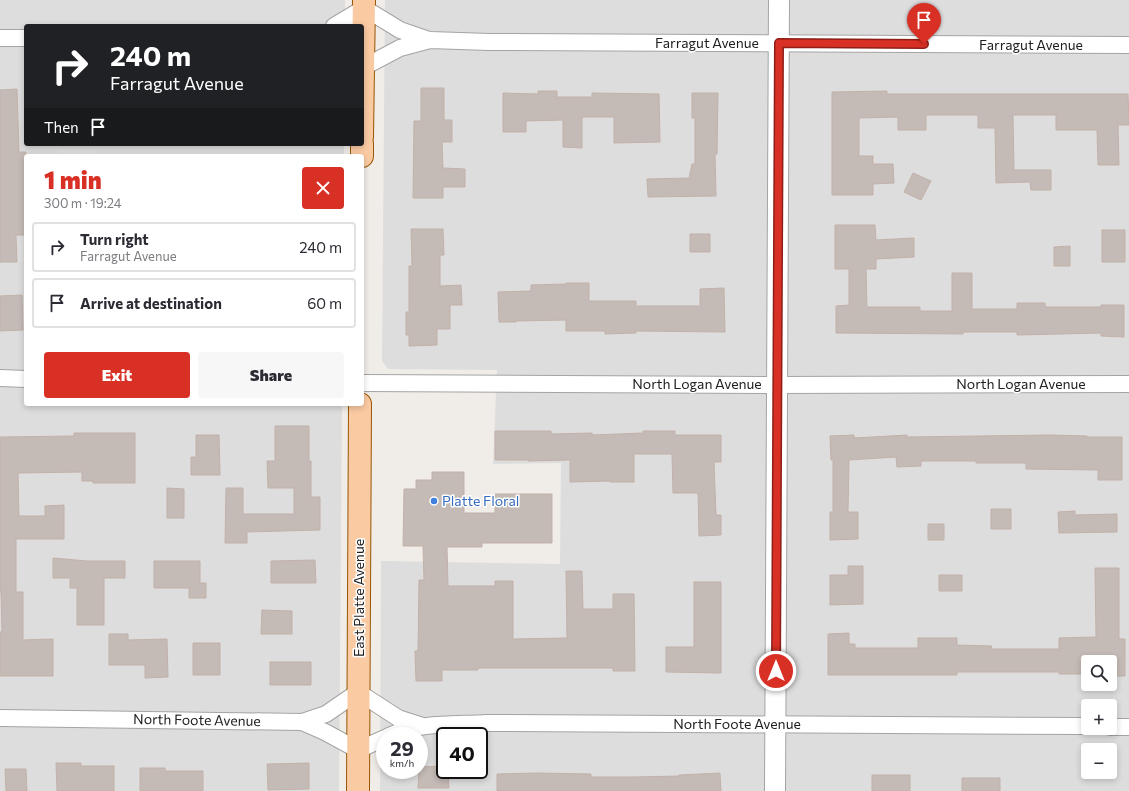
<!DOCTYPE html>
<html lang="en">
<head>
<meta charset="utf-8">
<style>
	:root { --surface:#fff; --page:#f7f7f7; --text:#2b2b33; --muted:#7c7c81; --line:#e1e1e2; --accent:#d93025 }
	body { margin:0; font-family:Commissioner,sans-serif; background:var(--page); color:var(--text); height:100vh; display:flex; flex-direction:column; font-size:15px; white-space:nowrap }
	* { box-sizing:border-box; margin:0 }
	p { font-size:13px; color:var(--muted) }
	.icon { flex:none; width:22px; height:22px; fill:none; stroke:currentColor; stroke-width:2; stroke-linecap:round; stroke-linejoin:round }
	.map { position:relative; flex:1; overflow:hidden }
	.drawer { position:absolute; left:24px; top:154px; width:340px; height:252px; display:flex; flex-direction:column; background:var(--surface); border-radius:4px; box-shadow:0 2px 6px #0003 }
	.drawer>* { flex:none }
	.hud { position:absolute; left:24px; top:24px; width:340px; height:122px; border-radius:4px; box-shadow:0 2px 6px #0003; background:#202124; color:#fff; overflow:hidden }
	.tools { position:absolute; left:1081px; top:655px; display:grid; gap:8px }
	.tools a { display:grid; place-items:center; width:36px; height:36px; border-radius:4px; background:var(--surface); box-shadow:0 2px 6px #0003; font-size:20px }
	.speed { position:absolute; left:376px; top:727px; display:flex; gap:8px; font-size:20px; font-weight:700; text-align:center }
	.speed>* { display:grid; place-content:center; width:52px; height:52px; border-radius:50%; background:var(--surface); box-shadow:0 2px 6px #0003; line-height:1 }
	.speed small { font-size:10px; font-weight:400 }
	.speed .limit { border:2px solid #111; border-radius:6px; background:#fff; color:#111 }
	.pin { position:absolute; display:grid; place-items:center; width:34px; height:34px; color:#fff; margin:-41px -17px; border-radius:50% 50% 50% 0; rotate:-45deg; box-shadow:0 0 4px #0007 }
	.pin .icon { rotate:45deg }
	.me { position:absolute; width:44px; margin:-22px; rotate:0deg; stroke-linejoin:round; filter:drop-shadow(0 0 3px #0008) }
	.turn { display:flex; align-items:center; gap:14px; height:84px; padding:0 20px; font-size:18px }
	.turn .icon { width:52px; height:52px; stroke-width:2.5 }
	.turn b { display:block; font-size:28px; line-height:34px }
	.then { display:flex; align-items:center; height:38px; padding:0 20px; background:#0003; gap:8px; font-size:15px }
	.round { display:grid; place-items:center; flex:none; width:42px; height:42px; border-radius:4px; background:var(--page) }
	.summary { display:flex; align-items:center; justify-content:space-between; height:68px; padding:0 20px }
	h1 { font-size:24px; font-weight:800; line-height:30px; color:var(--accent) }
	.action { display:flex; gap:8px; margin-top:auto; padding:8px 20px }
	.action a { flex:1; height:46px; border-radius:4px; background:var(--accent); color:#fff; font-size:16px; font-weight:800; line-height:46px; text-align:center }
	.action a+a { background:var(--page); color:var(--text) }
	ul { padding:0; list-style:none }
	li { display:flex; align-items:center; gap:12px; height:50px; margin:0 8px 6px; padding:0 12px; border:2px solid var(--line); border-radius:4px }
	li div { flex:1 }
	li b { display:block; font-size:15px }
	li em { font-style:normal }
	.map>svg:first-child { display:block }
	.residential { fill:#dedddd; fill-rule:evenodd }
	.parking { fill:#e0e0e0 }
	.building { fill:#c5bbb6; stroke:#c2b1a9 }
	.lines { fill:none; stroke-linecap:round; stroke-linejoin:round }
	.minor-casing { stroke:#a4a4a4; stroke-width:18 }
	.tertiary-casing { stroke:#a4a4a4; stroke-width:22 }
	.primary-casing { stroke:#985604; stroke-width:24 }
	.minor { stroke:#fff; stroke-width:16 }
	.tertiary { stroke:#fff; stroke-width:20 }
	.primary { stroke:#facaa2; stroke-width:22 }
	.route-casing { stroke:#8d1f18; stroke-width:10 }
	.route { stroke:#d93025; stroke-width:7 }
	.shop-dot { fill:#3f7fe0; stroke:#fff; stroke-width:1.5 }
	.labels { text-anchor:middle; stroke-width:3; stroke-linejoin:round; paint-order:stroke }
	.street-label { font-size:14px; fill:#202020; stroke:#fff }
	.shop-label { font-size:14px; fill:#366cbe; stroke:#fff; text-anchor:start }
</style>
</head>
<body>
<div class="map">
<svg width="1129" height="791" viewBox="0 0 1129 791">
	<rect width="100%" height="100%" fill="#f0ece7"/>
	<!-- residential -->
	<path class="residential" d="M0 0H345V26H26V144H344V156H26V404H342L339 791H0Z
		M385 0H1129V791H380L381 561 560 564 561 463 493 464 497 370 388 369 382 361ZM1088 662H1110V684H1088ZM1088 706H1110V728H1088ZM385 736H419V770H385ZM445 736H479V770H445ZM1088 750H1110V772H1088Z"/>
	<!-- parking -->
	<path class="parking" d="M59 150H96V156H59Z
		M19 238H26V262H19Z"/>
	<!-- building -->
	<path class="building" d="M421 88H444V120H452V142H442L443 168 465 169V187H443V198H413L414 121H421Z
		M17 89 19 152H26V235H16L17 262H0V90Z
		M538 91H557V97H592V93L659 94 660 142 614 143V117H582V148L563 147V120L526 121V132H503V93L538 94Z
		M887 91V94H1128L1129 125H1118L1119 165H1098L1097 130H1056V115H1013L1014 170H1051V190H1031L1030 182 996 183 995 128H978V115H926V130H898V117L859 118V156H873V164H893L894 183 873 184V195H832V92Z
		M692 93H718L717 154H715L716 196 648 197 647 179 689 178 692 164H695V118H692Z
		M913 173 931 181 921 200 904 192Z
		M835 225H875L876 240 914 238V257L876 259V269H866L867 307H920V311H952V273H972V309H1017V303H1045V307H1101V305H1124V337L1101 336V333L1017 335V332H963V334L836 333V306L849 305V269H835Z
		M411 229H443L444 255H440V286L461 285 462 305H450V329H437V345L409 346V335H406V312H409V266H412Z
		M1102 230H1125V262H1102Z
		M690 234H710V252H690Z
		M1070 246V266H1054V247Z
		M566 283H589V301H636V306H700V289L724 288 725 332 636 331V333L605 334V331H566V320L516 321V322H499L498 292 531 291V285L566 284Z
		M22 295 23 330 0 331V296Z
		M275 426H309V461H311V497H320V530L247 532V543H225L226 488H243V514H294V488H268L267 461H275Z
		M495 431H551V434L592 433 593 435 643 433V431H675V435H721V462H714L716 515H721V535L699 536 698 493H673L672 454H634V482H610V481L570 482V460L528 461V460H495Z
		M74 433H135V483H93V481H82V472L18 473 19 516H45V506L64 505V539H16V592H23V640L53 639V676H0V632H2L1 592H0V437L74 436Z
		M196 435H219L220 475H191V457H196Z
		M854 435V438L907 435V437L1049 435 1087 436V437H1122V480H1098V470L1026 469V463H976V461H921V466L897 467 896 457 849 460 848 512H858V539L830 540V512H833V460H831L830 436Z
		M432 472H464V513H495V494H552V543H482V547H447L448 586H495V581H513V639L567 638 566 571H582L583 609H613V594H634L635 671H613V668H478V670H442V681H416L415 651H418L419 580H424L423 546H403L404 489H416V480H432Z
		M167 488 184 489V518H167Z
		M991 509H1011V529H991Z
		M1075 511V515L1117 514V532L1059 533 1058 512Z
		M928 524H944V540H928Z
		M53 558 87 561H125V578H104V625H77V588H70V578H53Z
		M315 560 316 583H271V561Z
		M154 561H200V583H206V598H189V588H154Z
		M848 566H863V604L830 605V575H848Z
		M1095 568H1119V639H1125V676H1110V662H1082V674H1059V672H957V675H828V634L849 633V644H855V648H918V638H957V645L992 646 991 649H1059V638L1096 637Z
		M939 575H962V591H939Z
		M694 582H721V673L666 672V647H694Z
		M262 610 292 611V634H261Z
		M109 634H128V640L167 639 168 677 145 678V665H109Z
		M193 643H220V675H193Z
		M270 662H311V685H270Z
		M56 763H81V766H114V791H57Z
		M309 763V789L268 790 267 764Z
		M445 766V770H448L449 788H418L419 767Z
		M140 768H165V771H203V791H140Z
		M5 769H26L27 791H6Z
		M538 773 591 774V777H634L679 776V775L720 773 721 791H497V774Z
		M872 775H910V791H872Z
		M962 778H1000V791H962Z"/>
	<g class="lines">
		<defs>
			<path id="minor" d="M334 26 364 8 400 30 429 40
				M0 38H26
				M362 66 364 67 400 48 430 40 489 42 1129 45
				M0 378 26 379
				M362 383 776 385 1129 384
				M0 718 302 722 325 732 358 750 385 738
				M302 722 326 714 358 692 398 718 423 726
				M1110 727H1129
				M389 736C419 722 454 725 487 723L1088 726"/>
			<path id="tertiary" d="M775 791 779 0"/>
			<path id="primary" d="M362 137 364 0
				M362 156V144
				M358 791 360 404"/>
		</defs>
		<!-- minor casing -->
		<use href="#minor" class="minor-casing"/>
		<!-- tertiary casing -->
		<use href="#tertiary" class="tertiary-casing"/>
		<!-- primary casing -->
		<use href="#primary" class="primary-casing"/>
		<!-- minor -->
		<use href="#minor" class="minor"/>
		<!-- tertiary -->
		<use href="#tertiary" class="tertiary"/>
		<!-- primary -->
		<use href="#primary" class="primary"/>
	</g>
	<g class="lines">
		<defs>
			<path id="route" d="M776 671 779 43 924 44"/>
		</defs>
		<!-- route casing -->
		<use href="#route" class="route-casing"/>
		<!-- route -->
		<use href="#route" class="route"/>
	</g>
	<!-- markers -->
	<circle class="shop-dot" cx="434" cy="501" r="4"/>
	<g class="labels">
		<!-- street labels -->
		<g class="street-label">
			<text x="707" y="48">Farragut Avenue</text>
			<text x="1031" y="50">Farragut Avenue</text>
			<text x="697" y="389">North Logan Avenue</text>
			<text x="1021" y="389">North Logan Avenue</text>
			<text transform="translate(359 598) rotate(-90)" y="5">East Platte Avenue</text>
			<text transform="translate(197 720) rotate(1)" y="5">North Foote Avenue</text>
			<text x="737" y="729">North Foote Avenue</text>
		</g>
		<!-- shop labels -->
		<g class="shop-label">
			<text x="442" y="506">Platte Floral</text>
		</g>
	</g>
</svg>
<div class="tools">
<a><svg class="icon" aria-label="search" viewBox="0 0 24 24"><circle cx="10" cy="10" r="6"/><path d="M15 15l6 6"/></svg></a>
<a>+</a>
<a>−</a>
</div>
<div class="speed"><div>29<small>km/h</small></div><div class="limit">40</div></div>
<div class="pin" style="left:924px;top:44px;background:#d93025"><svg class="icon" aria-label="arrive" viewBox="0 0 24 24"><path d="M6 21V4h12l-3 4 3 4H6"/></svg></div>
<svg class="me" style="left:776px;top:671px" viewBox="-20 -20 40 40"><circle r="17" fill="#d93025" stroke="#fff" stroke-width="3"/><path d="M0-11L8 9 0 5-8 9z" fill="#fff"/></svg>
<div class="hud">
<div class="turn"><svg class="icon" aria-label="right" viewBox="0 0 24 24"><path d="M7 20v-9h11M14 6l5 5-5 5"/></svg><div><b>240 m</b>Farragut Avenue</div></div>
<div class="then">Then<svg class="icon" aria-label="arrive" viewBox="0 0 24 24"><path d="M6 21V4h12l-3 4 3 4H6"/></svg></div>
</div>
<section class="drawer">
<div class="summary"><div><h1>1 min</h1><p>300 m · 19:24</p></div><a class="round" style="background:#d93025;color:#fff"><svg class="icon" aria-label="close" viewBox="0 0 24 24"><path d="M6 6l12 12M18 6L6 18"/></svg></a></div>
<ul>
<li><svg class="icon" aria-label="right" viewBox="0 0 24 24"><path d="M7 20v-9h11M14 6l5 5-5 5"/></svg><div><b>Turn right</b><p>Farragut Avenue</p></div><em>240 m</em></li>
<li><svg class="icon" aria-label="arrive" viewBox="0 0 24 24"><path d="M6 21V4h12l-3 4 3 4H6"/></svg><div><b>Arrive at destination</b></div><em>60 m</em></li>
</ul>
<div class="action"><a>Exit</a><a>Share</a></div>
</section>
</div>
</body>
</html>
